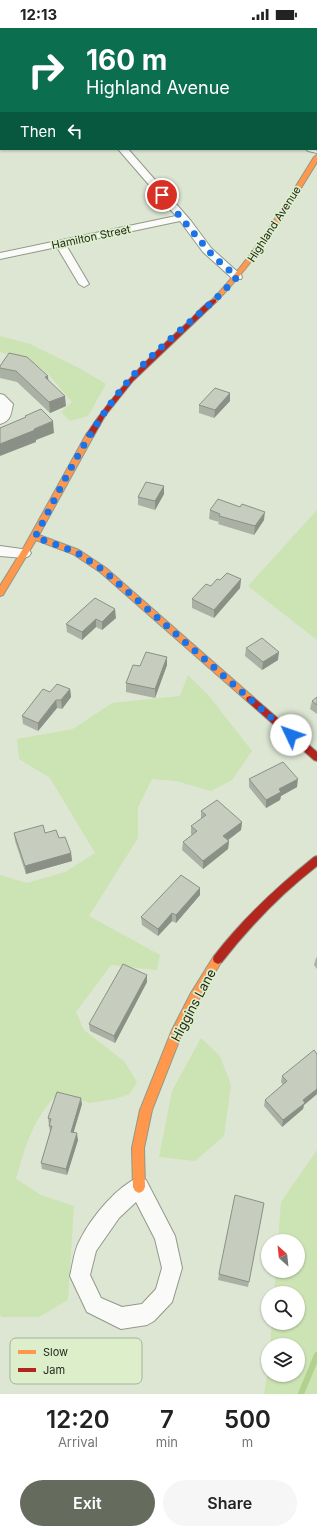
<!DOCTYPE html>
<html lang="en">
<head>
<meta charset="utf-8">
<style>
	:root { --surface:#fff; --page:#f6f6f6; --text:#222; --muted:#767676; --accent:#656c5d }
	body { margin:0; font-family:Inter,sans-serif; background:var(--page); color:var(--text); height:100vh; display:flex; flex-direction:column; font-size:15px; white-space:nowrap }
	* { box-sizing:border-box; margin:0 }
	p { font-size:13px; color:var(--muted) }
	.icon { flex:none; width:22px; height:22px; fill:none; stroke:currentColor; stroke-width:2; stroke-linecap:round; stroke-linejoin:round }
	.map { position:relative; height:1366px; overflow:hidden }
	.panel { display:flex; flex-direction:column; background:var(--surface); flex:1 }
	.panel>* { flex:none }
	.top-card { position:absolute; left:0px; top:0px; width:317px; height:122px; box-shadow:0 1px 3px #0004; background:#0b6e4f; color:#fff; overflow:hidden }
	.needle { width:26px; rotate:333deg }
	.controls { position:absolute; left:261px; top:1206px; display:grid; gap:8px }
	.controls a { display:grid; place-items:center; width:44px; height:44px; border-radius:50%; background:var(--surface); box-shadow:0 1px 3px #0004; font-size:20px }
	.pin { position:absolute; display:grid; place-items:center; width:34px; height:34px; color:#fff; margin:-17px; border:2px solid #fff; border-radius:50%; box-shadow:0 1px 4px #0007 }
	.me { position:absolute; width:44px; margin:-22px; rotate:312deg; stroke-linejoin:round; filter:drop-shadow(0 0 3px #0008) }
	.turn { display:flex; align-items:center; gap:14px; height:84px; padding:0 20px; font-size:18px }
	.turn .icon { width:52px; height:52px; stroke-width:2.5 }
	.turn b { display:block; font-size:28px; line-height:34px }
	.then { display:flex; align-items:center; height:38px; padding:0 20px; background:#0003; gap:8px; font-size:15px }
	.eta { display:flex; justify-content:space-evenly; align-items:center; height:68px; text-align:center }
	.eta b { font-size:24px; font-weight:600; line-height:28px }
	.button { display:flex; gap:8px; margin-top:auto; padding:8px 20px }
	.button a { flex:1; height:46px; border-radius:24px; background:var(--accent); color:#fff; font-size:16px; font-weight:600; line-height:46px; text-align:center }
	.button a+a { background:var(--page); color:var(--text) }
	.status { display:flex; justify-content:space-between; align-items:center; height:28px; padding:0 20px; background:var(--surface); direction:ltr }
	.status svg { height:11px; fill:currentColor }
	.map>svg:first-child { display:block }
	.green { fill:#cce3b3 }
	.lines { fill:none; stroke-linecap:round; stroke-linejoin:round }
	.stream { stroke:#b2d08e; stroke-width:6 }
	.street-casing { stroke:#92988a; stroke-width:2 }
	.slow-casing { stroke:#92988a; stroke-width:2 }
	.jam-casing { stroke:#92988a; stroke-width:2 }
	.street { fill:#fafbf8; fill-rule:evenodd }
	.slow { fill:#ff974d; fill-rule:evenodd }
	.jam { fill:#b3261e; fill-rule:evenodd }
	.wall { fill:#aab0a4 }
	.shaded-wall { fill:#8b9086 }
	.building { fill:#c6cdbf; stroke:#8b9086 }
	.route { stroke:#1a73e8; stroke-width:7; stroke-dasharray:0 12.6 }
	.labels { text-anchor:middle; stroke-width:3.5; stroke-linejoin:round; paint-order:stroke }
	.far-street-label { font-size:11px; fill:#242a1d; stroke:#ddeecb }
	.street-label { font-size:13px; fill:#242a1d; stroke:#ddeecb }
	.key { fill:#ddeecb; stroke:#a6b397; stroke-width:1 }
	.key-label { font-size:11px; fill:#242a1d }
</style>
</head>
<body>
<div class="status"><b>12:13</b><svg viewBox="0 0 49 12"><path d="M0 12V9h3v3zM5 12V6h3v6zM10 12V3h3v9zM15 12V0h3v12zM26 1h20v11H26zM47 4h2v5h-2z"/></svg></div>
<div class="map">
<svg width="317" height="1366" viewBox="0 0 317 1366">
	<rect width="100%" height="100%" fill="#dde6d3"/>
	<!-- green -->
	<path class="green" d="M0 308 30 316 81 341 106 356 88 388 70 393 61 384 72 374C63 365 56 354 48 346 35 333 17 329 0 324Z
		M317 482V612L248 558Z
		M188 647 209 668 252 723 232 752 211 763 176 753 152 751 138 779V810L89 888 160 927 157 942 111 937 76 984 84 1002 124 1033 137 1054 130 1066 114 1071 90 1075 58 1065C32 1093 26 1116 16 1151L41 1167 74 1178 68 1272 39 1289H2L0 1287V847L27 855 65 844 95 825 50 750 19 731 17 711 73 701 112 675 180 668Z
		M201 1010 220 1028 231 1057 224 1108 195 1133 159 1129 172 1063Z
		M317 1122V1366H264L268 1341V1347H298V1317H270L272 1295H298V1265H274L276 1243H298V1213H278L281 1174Z"/>
	<g class="lines">
		<!-- stream -->
		<path class="stream" d="M301 1366 317 1327"/>
		<defs>
			<path id="street" d="M22 0H30L31 1H23Z
				M0 51H1V57H0Z
				M0 107H1V113H0Z
				M316 119 317 125 308 123 306 121H316Z
				M118 121H128L191 193 211 220 241 247 242 249 241 251H233L203 224 180 193 66 217 89 256 84 259 79 256 57 219 0 231V225L176 188Z
				M0 366 4 367 13 376C11 386 11 393 0 396Z
				M0 518 29 522 31 525 29 528 24 530 0 528Z
				M139 1149 146 1152 175 1208 182 1240 172 1274 154 1293 147 1297 121 1301 87 1284 70 1248C73 1236 74 1222 80 1212 91 1190 116 1159 139 1149ZM136 1174 155 1211 162 1240 156 1261 142 1276 122 1279 101 1270 90 1247 96 1223 119 1190Z"/>
			<path id="slow" d="M317 127V134C287 183 257 232 216 274H212V272C253 229 283 179 314 129Z
				M87 405H90L94 407 39 507 79 522 106 540 253 669 254 671 253 673H247L100 544 73 526 36 512 3 567 0 568V558L24 519Z
				M218 926 222 928 223 931 199 971 181 1008 152 1082 144 1120 145 1159 143 1163 139 1165 135 1163 133 1159 132 1120 140 1082 172 1002 191 965 214 928Z"/>
			<path id="jam" d="M214 271 216 272V274L133 353 105 388 93 409H87L86 407C115 362 149 329 189 293 196 286 205 274 214 271Z
				M250 668 253 669 317 724V733L314 732 247 673 246 671 247 669Z
				M317 828V838C281 866 250 898 222 934L218 936 214 934 213 931 214 928C243 890 277 859 314 829Z"/>
		</defs>
		<!-- street casing -->
		<use href="#street" class="street-casing"/>
		<!-- slow casing -->
		<use href="#slow" class="slow-casing"/>
		<!-- jam casing -->
		<use href="#jam" class="jam-casing"/>
		<!-- street -->
		<use href="#street" class="street"/>
		<!-- slow -->
		<use href="#slow" class="slow"/>
		<!-- jam -->
		<use href="#jam" class="jam"/>
	</g>
	<!-- wall -->
	<path class="wall" d="M0 338 49 353 66 378 50 385 17 354 0 350Z
		M230 373 214 390 199 385V377Z
		M164 458V466L155 482 138 477V469Z
		M210 482 264 492 254 507 218 496 219 494 209 491Z
		M241 551 240 560 214 590 192 580V571L211 558 220 552Z
		M95 570 116 590 102 602 96 599 82 612 67 604 66 596Z
		M246 620 278 632 262 642 245 628Z
		M167 629V637L155 670 126 664V655L140 638Z
		M70 661 71 669 62 681 57 680 38 703 23 696 22 688 50 664Z
		M317 669V686L310 681 312 673Z
		M249 751 297 759 281 768 280 772 266 780 249 759Z
		M201 783 242 794 241 802 228 812 229 813 228 821 203 841 182 822 183 814 192 807 191 806V798L201 791Z
		M14 805H45L59 810 71 825 72 833 26 846 15 813Z
		M200 860V867L176 895 172 893 158 908 142 897 141 889Z
		M317 929V941L314 937 316 930Z
		M147 947V954L115 1015 90 1003 89 996Z
		M317 1026V1066L304 1077 303 1081 282 1099 264 1078 265 1072 283 1057 281 1054 282 1048Z
		M82 1076 73 1105 78 1112 67 1147 42 1141 41 1135 50 1104 48 1090Z
		M264 1175 248 1259 218 1252 219 1246Z"/>
	<!-- shaded-wall -->
	<path class="shaded-wall" d="M48 348 49 358 45 349Z
		M230 365V373L214 390 215 382Z
		M65 368 66 378 50 385 49 374Z
		M53 393 54 405 36 412V414L0 428V416Z
		M164 458V466L155 482V473Z
		M265 484 264 492 254 507 255 498Z
		M241 551 240 560 214 590V582Z
		M115 581 116 590 102 602V594Z
		M96 591V599L82 612V604Z
		M279 624 278 632 262 642 263 634Z
		M167 629V637L155 670V661Z
		M70 661 71 669 62 681 61 672Z
		M56 672 57 680 38 703V695Z
		M298 751 297 759 281 768 280 772 266 780V772L279 761Z
		M242 794 241 802 223 816V808Z
		M229 813 228 821 203 841V833Z
		M71 825 72 833 26 846 25 838Z
		M200 860V867L176 895V887Z
		M172 885V893L158 908V901Z
		M147 947V954L115 1015 114 1008Z
		M317 1061V1066L304 1077 303 1081 282 1099 283 1092 303 1072Z
		M81 1070 82 1076 72 1110 71 1104Z
		M77 1105 78 1112 67 1147 66 1141Z"/>
	<!-- building -->
	<path class="building" d="M9 325 27 329 48 348 45 349 65 368 49 374 16 343 0 340V338Z
		M215 360 230 365 215 382 199 377Z
		M41 381 53 393 34 401 35 402 0 416V400L26 389 25 388Z
		M146 454 164 458 155 473 138 469Z
		M218 471 240 479 242 476 265 484 255 498 219 488 220 486 210 482Z
		M227 545 241 551 214 582 192 571 206 556 211 558 217 551 220 552Z
		M95 570 115 581 102 594 96 591 82 604 66 596Z
		M262 610 279 624 263 634 246 620Z
		M146 624 167 629 155 661 126 655 133 637 140 638Z
		M57 656 70 661 61 672H56L38 695 22 688 43 661 50 664Z
		M317 669V677L312 673Z
		M283 734 298 751 279 761 281 764 266 772 249 751Z
		M217 772 242 794 223 808 229 813 203 833 183 814 197 803 191 798 206 787 201 783Z
		M43 797 45 805 56 802 59 810 65 809 71 825 25 838 14 805Z
		M181 847 200 860 176 887 172 885 158 901 141 889Z
		M123 936 147 947 114 1008 89 996Z
		M314 1022 317 1026V1061L303 1072 305 1075 283 1092 265 1072 287 1053 282 1048Z
		M57 1064 81 1070 71 1104 77 1105 66 1141 41 1135 52 1098H49L51 1091 48 1090Z
		M235 1167 264 1175 249 1254 219 1246Z"/>
	<g class="lines">
		<!-- route -->
		<path class="route" d="M162 167 213 228 237 249C206 283 168 310 137 343 93 391 65 452 35 509L76 524 103 542 291 707"/>
	</g>
	<g class="labels">
		<!-- far-street labels -->
		<g class="far-street-label">
			<text transform="translate(274 196) rotate(-57)" y="4">Highland Avenue</text>
			<text transform="translate(91 209) rotate(-12)" y="4">Hamilton Street</text>
		</g>
		<!-- street labels -->
		<g class="street-label">
			<text transform="translate(193 977) rotate(-62)" y="5">Higgins Lane</text>
		</g>
	</g>
	<!-- legend -->
	<rect x="10" y="1310" width="132" height="46" rx="6" class="key"/>
	<rect x="18" y="1322" width="18" height="4" fill="#ff974d"/>
	<rect x="18" y="1340" width="18" height="4" fill="#b3261e"/>
	<g class="key-label">
		<text x="43" y="1328">Slow</text>
		<text x="43" y="1346">Jam</text>
	</g>
</svg>
<div class="controls">
<a><svg class="needle" viewBox="-14 -14 28 28"><path d="M0-13l5 13h-10z" fill="#e53935"/><path d="M0 13l5-13h-10z" fill="#767676"/></svg></a>
<a><svg class="icon" aria-label="search" viewBox="0 0 24 24"><circle cx="10" cy="10" r="6"/><path d="M15 15l6 6"/></svg></a>
<a><svg class="icon" aria-label="layers" viewBox="0 0 24 24"><path d="M12 4l9 5-9 5-9-5zM3 14l9 5 9-5"/></svg></a>
</div>
<div class="pin" style="left:162px;top:167px;background:#d93025"><svg class="icon" aria-label="arrive" viewBox="0 0 24 24"><path d="M6 21V4h12l-3 4 3 4H6"/></svg></div>
<svg class="me" style="left:291px;top:707px" viewBox="-20 -20 40 40"><circle r="19" fill="#fff"/><path d="M0-13L10 11 0 6-10 11z" fill="#1a73e8"/></svg>
<div class="top-card">
<div class="turn"><svg class="icon" aria-label="right" viewBox="0 0 24 24"><path d="M7 20v-9h11M14 6l5 5-5 5"/></svg><div><b>160 m</b>Highland Avenue</div></div>
<div class="then">Then<svg class="icon" aria-label="left" viewBox="0 0 24 24"><path d="M17 20v-9H6M10 6l-5 5 5 5"/></svg></div>
</div>
</div>
<section class="panel">
<div class="eta">
<div><b>12:20</b><p>Arrival</p></div>
<div><b>7</b><p>min</p></div>
<div><b>500</b><p>m</p></div>
</div>
<div class="button"><a>Exit</a><a>Share</a></div>
</section>
</body>
</html>
